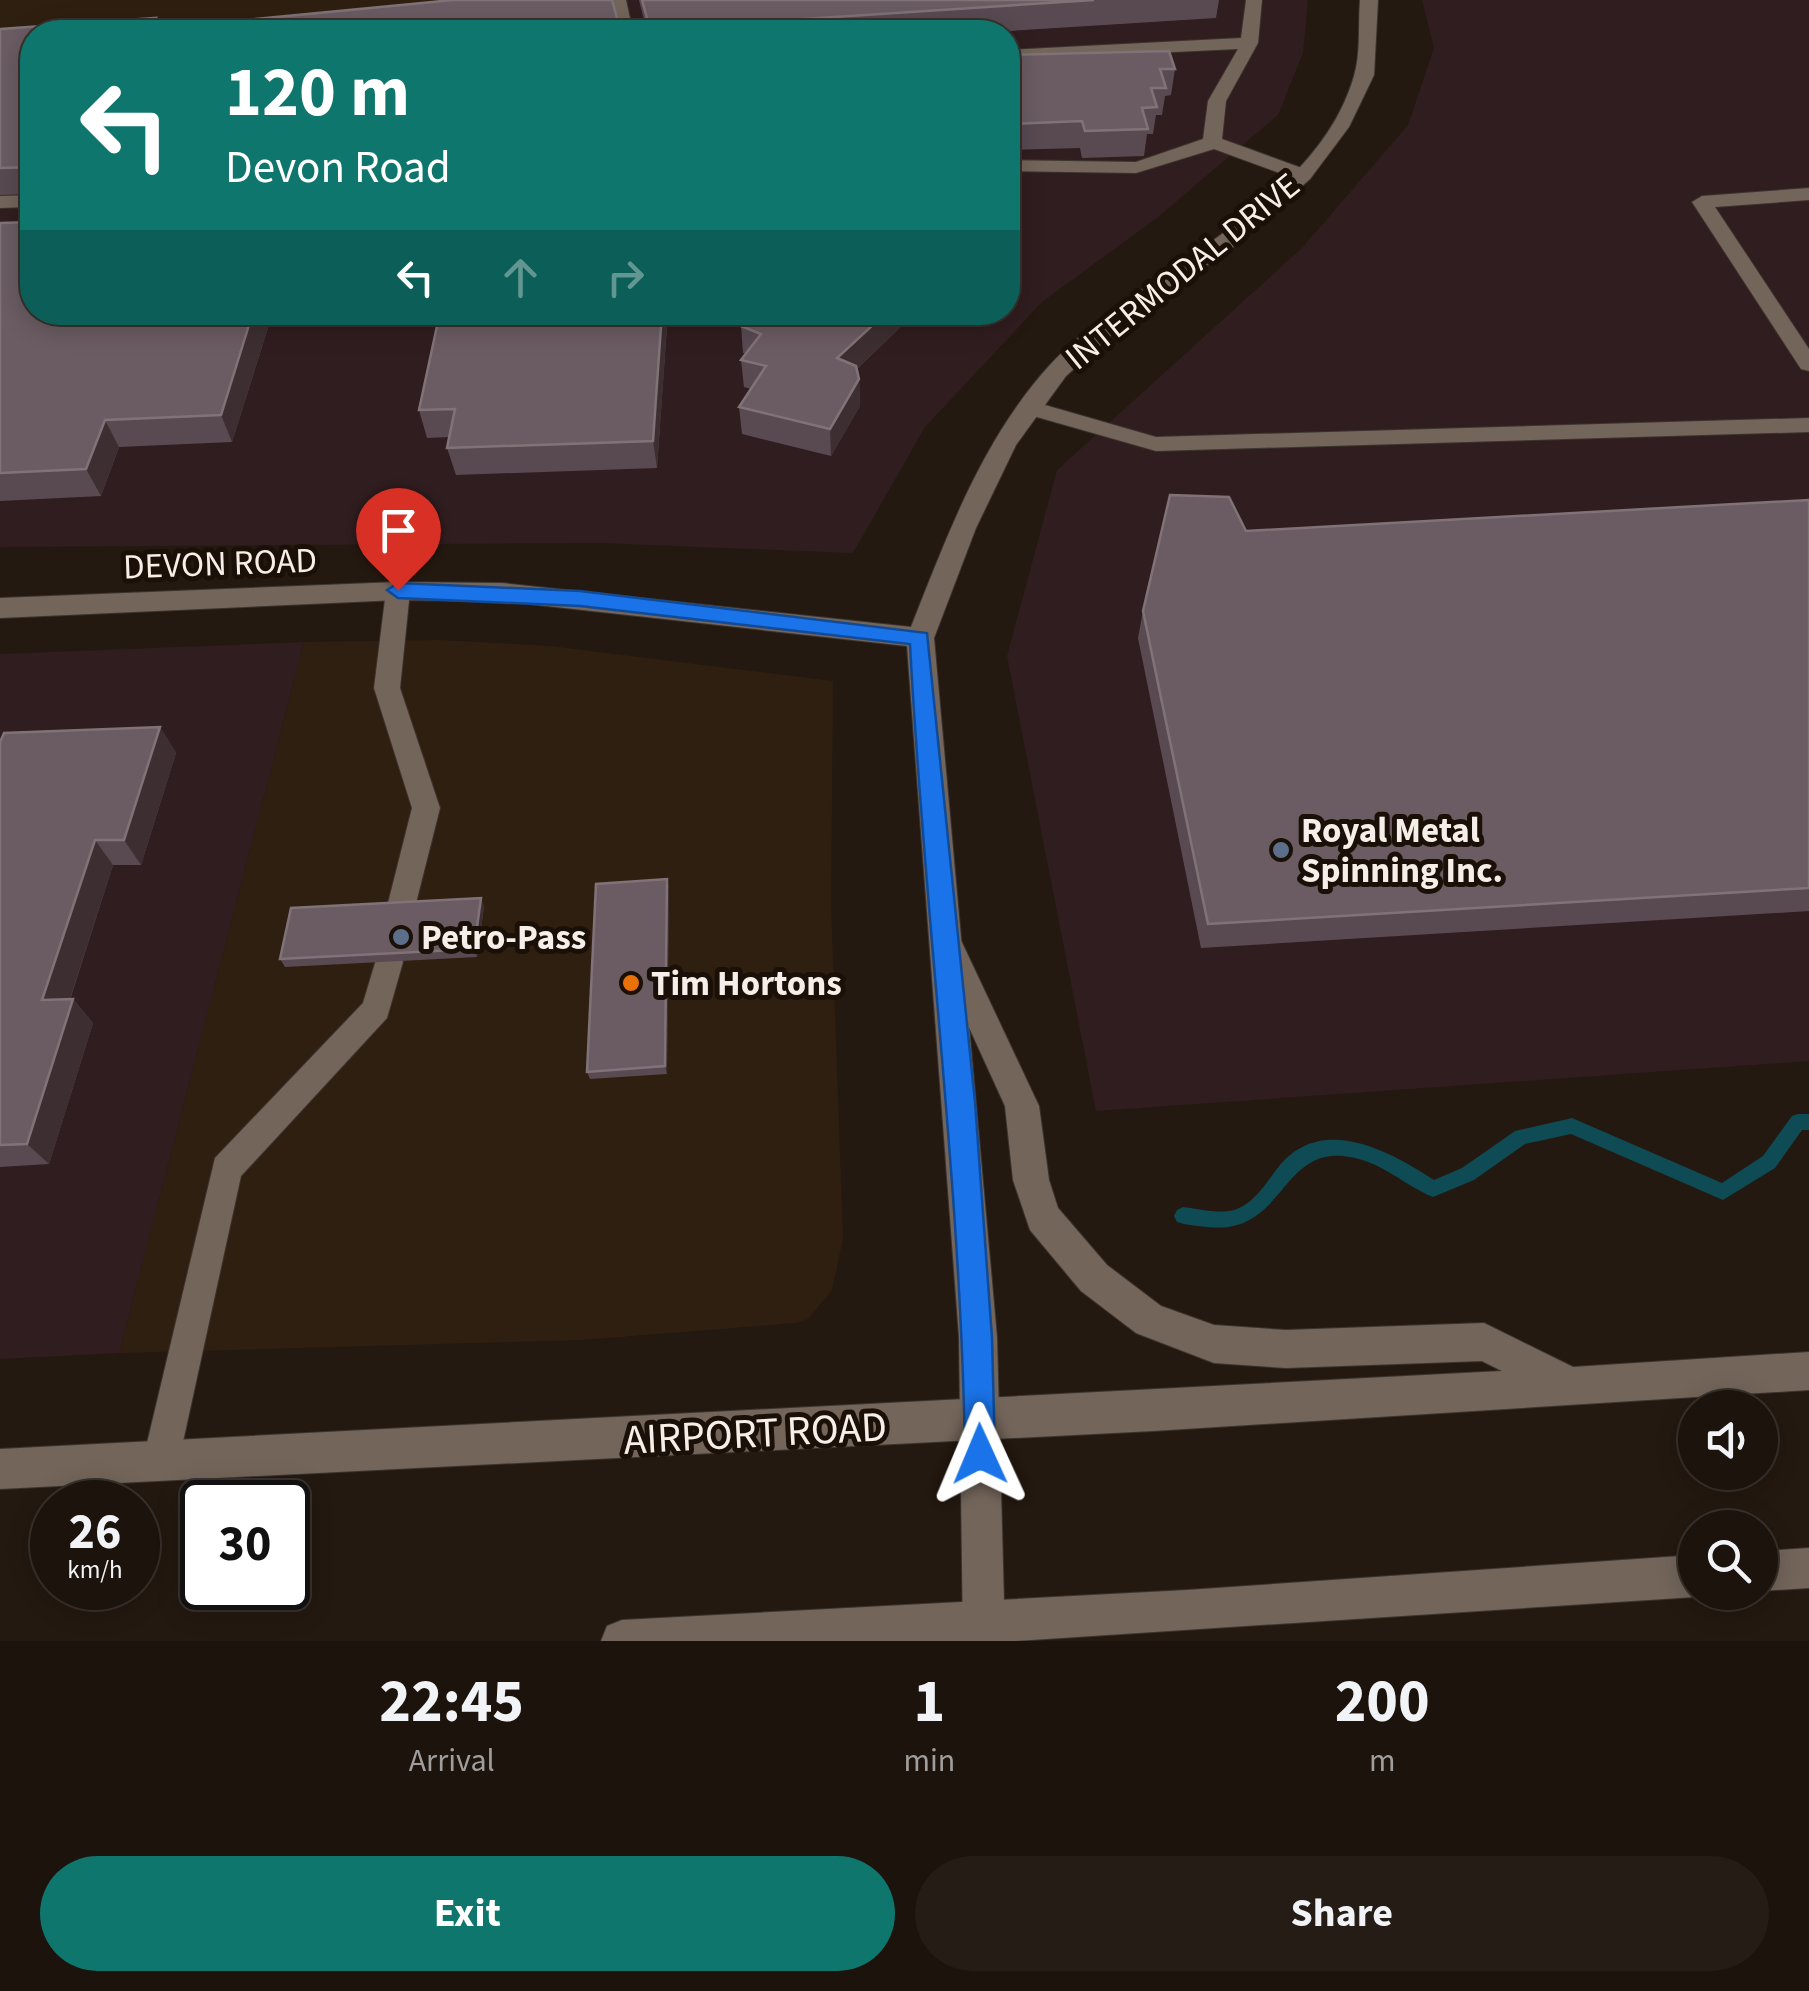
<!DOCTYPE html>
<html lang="en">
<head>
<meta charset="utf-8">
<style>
	:root { --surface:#1b130c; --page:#241c15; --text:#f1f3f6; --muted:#a09e9d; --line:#39322d; --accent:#0f766e }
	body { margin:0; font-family:"Source Sans 3",sans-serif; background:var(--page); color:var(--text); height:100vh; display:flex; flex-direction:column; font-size:38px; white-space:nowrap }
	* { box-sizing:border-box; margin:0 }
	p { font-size:32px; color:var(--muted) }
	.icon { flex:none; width:55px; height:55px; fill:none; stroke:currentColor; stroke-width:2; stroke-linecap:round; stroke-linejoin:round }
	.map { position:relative; height:1641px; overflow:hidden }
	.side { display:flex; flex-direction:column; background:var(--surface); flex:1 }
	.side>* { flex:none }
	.banner { position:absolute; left:20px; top:20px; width:1000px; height:305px; border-radius:40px; box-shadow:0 5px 25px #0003,0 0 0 2px var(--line); background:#0f766e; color:#fff; overflow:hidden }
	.buttons { position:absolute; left:1678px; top:1390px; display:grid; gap:20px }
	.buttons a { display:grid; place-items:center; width:100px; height:100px; border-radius:50%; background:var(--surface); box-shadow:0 5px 25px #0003,0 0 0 2px var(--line); font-size:50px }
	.speed { position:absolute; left:30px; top:1480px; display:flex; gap:20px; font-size:50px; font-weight:700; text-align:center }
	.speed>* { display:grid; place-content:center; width:130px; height:130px; border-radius:50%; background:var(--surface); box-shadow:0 5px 25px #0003,0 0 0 2px var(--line); line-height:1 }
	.speed small { font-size:25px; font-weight:400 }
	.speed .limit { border:5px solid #111; border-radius:15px; background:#fff; color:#111 }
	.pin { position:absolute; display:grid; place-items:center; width:85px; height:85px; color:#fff; margin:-102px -42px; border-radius:50% 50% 50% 0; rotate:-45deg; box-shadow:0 0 10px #0007 }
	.pin .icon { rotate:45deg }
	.me { position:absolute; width:110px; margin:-55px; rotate:359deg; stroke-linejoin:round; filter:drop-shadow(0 0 8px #0008) }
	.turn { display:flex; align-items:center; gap:35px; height:210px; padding:0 40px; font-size:45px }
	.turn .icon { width:130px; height:130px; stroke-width:2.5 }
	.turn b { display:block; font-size:70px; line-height:85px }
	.lanes { display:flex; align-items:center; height:95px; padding:0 40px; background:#0003; justify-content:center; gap:50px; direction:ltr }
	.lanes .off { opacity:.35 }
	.eta { display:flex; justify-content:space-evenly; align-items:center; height:170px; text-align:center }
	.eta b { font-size:60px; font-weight:700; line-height:70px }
	.primary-button { display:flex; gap:20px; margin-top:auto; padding:20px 40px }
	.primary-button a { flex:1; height:115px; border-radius:60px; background:var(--accent); color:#fff; font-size:40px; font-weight:700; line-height:115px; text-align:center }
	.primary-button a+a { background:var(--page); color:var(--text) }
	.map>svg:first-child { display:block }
	.built { fill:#2f1f11 }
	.industrial { fill:#301d1f }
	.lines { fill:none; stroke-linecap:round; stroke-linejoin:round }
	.stream { fill:#0f4b54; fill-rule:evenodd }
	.service-casing { stroke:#3c342f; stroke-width:2 }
	.minor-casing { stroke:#3c342f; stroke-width:2 }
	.secondary-casing { stroke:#3c342f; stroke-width:2 }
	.service { fill:#73655a; fill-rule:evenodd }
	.minor { fill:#73655a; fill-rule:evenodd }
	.secondary { fill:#73655a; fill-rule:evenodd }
	.wall { fill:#594a52 }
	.shaded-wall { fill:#3d2f31 }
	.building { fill:#6a5c62; stroke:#807377; stroke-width:2.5 }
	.route { fill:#1a73e8; stroke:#114b97; stroke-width:2.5 }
	.service-dot { fill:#5c6f8a; stroke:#1b1007; stroke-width:4 }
	.food-dot { fill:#e8710a; stroke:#1b1007; stroke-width:4 }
	.labels { text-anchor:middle; stroke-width:10; stroke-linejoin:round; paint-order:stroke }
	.street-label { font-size:35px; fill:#f6eee8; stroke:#1b1007 }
	.poi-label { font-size:35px; font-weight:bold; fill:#f6eee8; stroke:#1b1007; text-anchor:start }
	.near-street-label { font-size:42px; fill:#f6eee8; stroke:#1b1007 }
</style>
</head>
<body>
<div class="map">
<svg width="1809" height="1641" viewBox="0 0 1809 1641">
	<rect width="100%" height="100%" fill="#241910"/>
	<!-- built -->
	<path class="built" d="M0 0H448L105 32H32L0 42Z
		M439 640 550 646 833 681 831 905 843 1238 832 1290 808 1319 796 1323 581 1340 119 1353 304 642Z"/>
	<!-- industrial -->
	<path class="industrial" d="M448 0H1308L1303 53 1278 115 1158 217 1042 302 925 427 853 553 600 543 0 547V42L32 39V312H1008V32H105Z
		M1422 0H1809V1061L1096 1111 1007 656 1057 470 1302 248 1408 125 1434 48Z
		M304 642 119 1353 0 1359V654Z"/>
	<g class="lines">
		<!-- stream -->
		<path class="stream" d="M1798 1114H1809V1130H1802L1775 1168 1723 1200 1571 1134 1525 1144 1474 1180 1433 1197C1404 1185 1382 1162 1350 1157 1279 1144 1286 1236 1207 1227 1197 1226 1186 1225 1177 1222L1174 1216 1177 1210 1183 1207C1200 1209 1221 1215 1237 1209 1257 1201 1267 1181 1280 1165 1323 1114 1390 1151 1434 1180L1462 1168 1515 1131 1572 1118 1722 1183 1763 1156 1792 1116Z"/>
		<defs>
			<path id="service" d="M610 0H626L633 32H617Z
				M1246 0H1262L1258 43 1226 101 1222 139 1310 171V179H1296L1214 149 1136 173 1008 171V160L1136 162 1203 139 1208 101 1238 49 1008 60V50L1241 38Z
				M292 20 298 21V29L171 32 179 27Z
				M1809 188V200L1715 207 1809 349V371L1801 369 1692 202 1702 196Z
				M32 195V207L0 208V196Z
				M1031 401 1156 437 1809 418V432L1156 451 1023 413V403Z
				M398 582 410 591 400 688 440 808 414 911 410 919 400 923 390 919 386 911 412 808 374 688 386 591Z
				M388 949 398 953 403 962 387 1018 241 1176 179 1460 174 1473 161 1478 148 1473 143 1460 215 1158 363 1003 378 953Z"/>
			<path id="minor" d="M1360 0H1378L1374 75 1349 127 1310 179 1233 247 1126 322 1066 376 1016 445 976 528 934 638 997 1337 1005 1641H963L959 1337 907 646 502 601 398 600 0 618V598L398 582 502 583 911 627C947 536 982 440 1049 366 1138 269 1315 211 1354 76 1361 53 1358 24 1360 0Z"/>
			<path id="secondary" d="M946 929 957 932 1039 1106 1049 1180 1058 1208 1107 1265 1161 1306 1214 1325 1286 1330 1484 1323 1573 1367 1809 1352V1390L1153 1431 0 1489V1449L1502 1371 1482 1361 1286 1368 1214 1363 1136 1333 1081 1291 1030 1230 1013 1180 1005 1106 930 942 935 932Z
				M1809 1548V1588L1760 1591V1551Z
				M1695 1555V1592H1705L1695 1597 1015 1641H601L607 1626 622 1620 1187 1590Z"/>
		</defs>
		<!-- service casing -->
		<use href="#service" class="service-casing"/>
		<!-- minor casing -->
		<use href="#minor" class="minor-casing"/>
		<!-- secondary casing -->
		<use href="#secondary" class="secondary-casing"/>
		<!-- service -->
		<use href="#service" class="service"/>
		<!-- minor -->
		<use href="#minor" class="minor"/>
		<!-- secondary -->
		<use href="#secondary" class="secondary"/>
	</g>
	<!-- wall -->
	<path class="wall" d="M612 0 621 32H256Z
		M639 0H1219L1216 18 994 32H647Z
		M0 29 32 32V194L0 195Z
		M1008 55 1175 69 1171 95 1165 96 1162 115H1156L1153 134H1147L1144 156 1082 158 1080 148 1008 150Z
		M0 223 273 312 232 442 119 447 101 496 0 501Z
		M440 312H668L657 468 456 475 447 448 450 437 427 438 419 410Z
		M745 312H916L857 369 859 379 860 406 831 456 742 434 739 407 751 389 744 387 741 360 746 354 743 353 741 326 748 320 745 319Z
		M1809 500V911L1201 948 1138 638 1143 611 1246 531Z
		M160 727 176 753 141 865H113L70 1000 73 999 93 1023 49 1164 0 1167V742Z
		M667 879 669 888 667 1074 590 1079 587 1072Z
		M481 898 484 907 477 957 285 967 280 959Z"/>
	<!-- shaded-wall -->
	<path class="shaded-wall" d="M156 18 162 32H150Z
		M253 312H273L232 442 221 415Z
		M662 312H668L657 468 653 441Z
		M887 312H916L839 386 837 358Z
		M859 379 860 406 831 456 830 429Z
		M105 420 119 447 101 496 86 469Z
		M160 727 176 753 141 865 124 840Z
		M95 840 113 865 62 1024 42 1000Z
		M667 879 669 888 667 1074 665 1066Z
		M481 898 484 907 477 957 474 949Z
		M73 999 93 1023 49 1164 27 1144Z"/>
	<!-- building -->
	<path class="building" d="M453 0H612L620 29 567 32H256V19Z
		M642 0H1094L650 29Z
		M156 18 150 32H32V167L0 168V29Z
		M1169 51 1175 69H1160L1166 88H1151L1157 107 1142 108 1148 129 1085 131 1082 121 1008 124V55Z
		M32 222V312H253L221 415 105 420 86 469 0 473V223Z
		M440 312H662L653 441 447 448 455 409 419 410Z
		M756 312H887L837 358 856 366 859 379 830 429 739 407 766 366 741 360 761 334 741 326Z
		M1170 495 1229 497 1246 531 1809 500V888L1208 924 1143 611Z
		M160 727 124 840H95L42 1000 73 999 27 1144 0 1145V742L4 733Z
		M667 879 665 1066 587 1072 596 884Z
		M481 898 474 949 280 959 291 908Z"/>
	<!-- route -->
	<path class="route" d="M398 583 580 591 927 633 975 1102 992 1338 995 1454 990 1465 980 1469 969 1465 965 1454C961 1183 924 915 910 644L580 606 398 598 387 590Z"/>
	<!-- markers -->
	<g class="service-dot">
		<circle cx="1281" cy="850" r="10"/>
		<circle cx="401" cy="937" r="10"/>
	</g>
	<circle class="food-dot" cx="631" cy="983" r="10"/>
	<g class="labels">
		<!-- street labels -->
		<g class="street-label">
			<text transform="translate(1182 271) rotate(-39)" y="12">INTERMODAL DRIVE</text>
			<text transform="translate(220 563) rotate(-2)" y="12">DEVON ROAD</text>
		</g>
		<!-- poi labels -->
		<g class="poi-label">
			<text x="1301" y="842">Royal Metal<tspan x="1301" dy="40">Spinning Inc.</tspan></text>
			<text x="421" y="949">Petro-Pass</text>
			<text x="651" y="995">Tim Hortons</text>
		</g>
		<!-- near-street labels -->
		<g class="near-street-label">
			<text transform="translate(755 1432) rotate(-3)" y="15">AIRPORT ROAD</text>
		</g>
	</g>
</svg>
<div class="buttons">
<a><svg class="icon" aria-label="sound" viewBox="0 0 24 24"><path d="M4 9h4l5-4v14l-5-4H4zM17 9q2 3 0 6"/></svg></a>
<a><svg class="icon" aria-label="search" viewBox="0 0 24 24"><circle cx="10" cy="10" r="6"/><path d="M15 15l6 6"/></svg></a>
</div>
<div class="speed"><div>26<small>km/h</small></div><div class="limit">30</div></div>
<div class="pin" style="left:398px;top:590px;background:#d93025"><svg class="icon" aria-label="arrive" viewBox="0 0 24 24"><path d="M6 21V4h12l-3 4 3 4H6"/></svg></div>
<svg class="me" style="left:980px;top:1454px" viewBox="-20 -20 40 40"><path d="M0-17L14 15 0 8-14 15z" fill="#1a73e8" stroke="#fff" stroke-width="4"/></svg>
<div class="banner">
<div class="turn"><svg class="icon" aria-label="left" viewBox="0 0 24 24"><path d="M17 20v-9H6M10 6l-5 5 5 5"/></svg><div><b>120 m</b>Devon Road</div></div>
<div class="lanes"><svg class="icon" aria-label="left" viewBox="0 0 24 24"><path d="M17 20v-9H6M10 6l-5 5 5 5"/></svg><svg class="icon off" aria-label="ahead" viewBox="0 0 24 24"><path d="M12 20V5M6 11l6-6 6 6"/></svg><svg class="icon off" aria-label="right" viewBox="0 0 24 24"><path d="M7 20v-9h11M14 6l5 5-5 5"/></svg></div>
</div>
</div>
<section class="side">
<div class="eta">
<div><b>22:45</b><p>Arrival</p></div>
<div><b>1</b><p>min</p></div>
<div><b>200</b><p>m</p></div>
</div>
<div class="primary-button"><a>Exit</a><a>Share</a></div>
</section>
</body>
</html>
